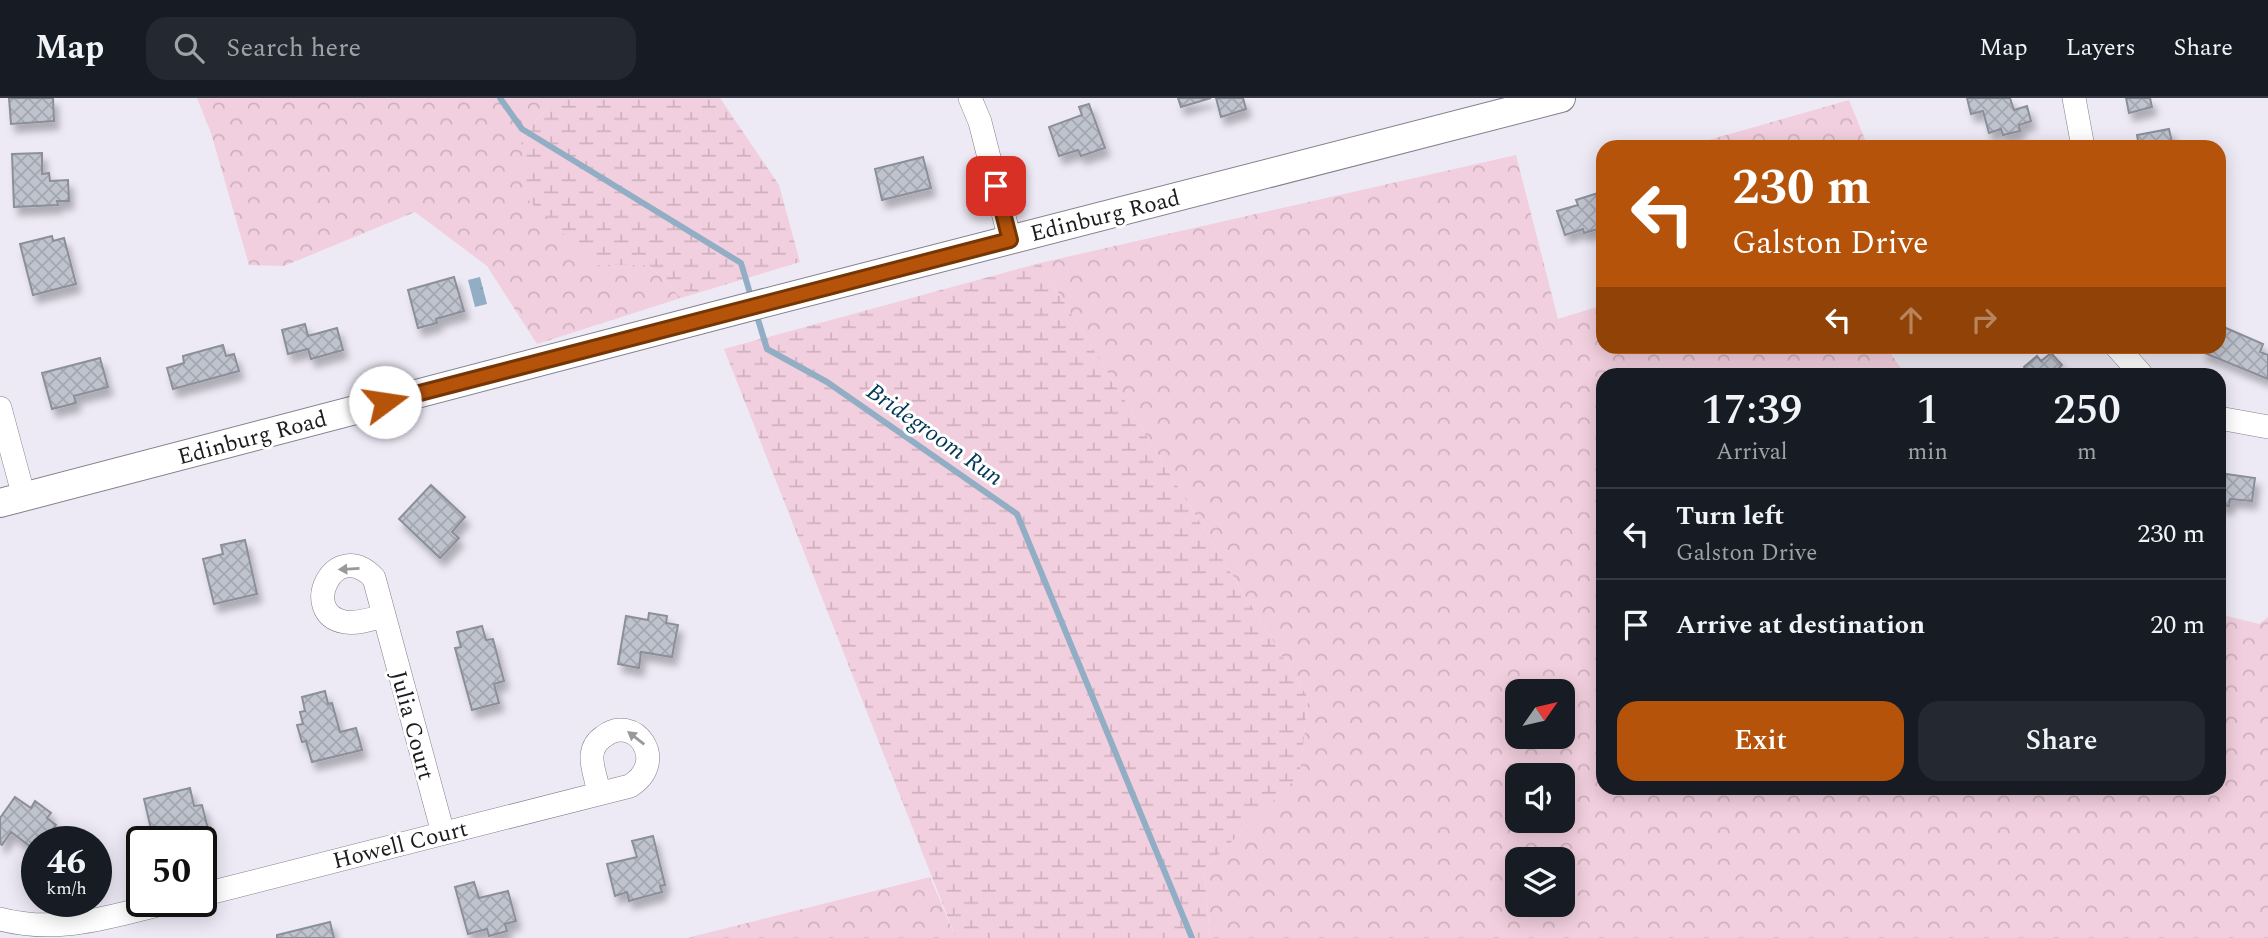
<!DOCTYPE html>
<html lang="en">
<head>
<meta charset="utf-8">
<style>
	:root { --surface:#171b24; --page:#242831; --text:#f1f3f6; --muted:#9ea1a6; --line:#363941; --accent:#b45309 }
	body { margin:0; font-family:Spectral,serif; background:var(--page); color:var(--text); height:100vh; display:flex; flex-direction:column; font-size:26px; white-space:nowrap }
	* { box-sizing:border-box; margin:0 }
	p { font-size:23px; color:var(--muted) }
	.icon { flex:none; width:38px; height:38px; fill:none; stroke:currentColor; stroke-width:2; stroke-linecap:round; stroke-linejoin:round }
	.map { position:relative; flex:1; overflow:hidden }
	.details { position:absolute; left:1596px; top:270px; width:630px; height:427px; display:flex; flex-direction:column; background:var(--surface); border-radius:21px; box-shadow:0 4px 18px #0003 }
	.details>* { flex:none }
	.top-card { position:absolute; left:1596px; top:42px; width:630px; height:214px; border-radius:21px; box-shadow:0 4px 18px #0003; background:#b45309; color:#fff; overflow:hidden }
	.needle { width:46px; rotate:56deg }
	.fabs { position:absolute; left:1505px; top:581px; display:grid; gap:14px }
	.fabs a { display:grid; place-items:center; width:70px; height:70px; border-radius:14px; background:var(--surface); box-shadow:0 4px 18px #0003; font-size:35px }
	.speed { position:absolute; left:21px; top:728px; display:flex; gap:14px; font-size:35px; font-weight:700; text-align:center }
	.speed>* { display:grid; place-content:center; width:91px; height:91px; border-radius:50%; background:var(--surface); box-shadow:0 4px 18px #0003; line-height:1 }
	.speed small { font-size:18px; font-weight:400 }
	.speed .limit { border:4px solid #111; border-radius:10px; background:#fff; color:#111 }
	.pin { position:absolute; display:grid; place-items:center; width:60px; height:60px; color:#fff; margin:-30px; border-radius:14px; box-shadow:0 4px 10px #0006 }
	.me { position:absolute; width:77px; margin:-38px; rotate:76deg; stroke-linejoin:round; filter:drop-shadow(0 0 5px #0008) }
	.turn { display:flex; align-items:center; gap:24px; height:147px; padding:0 21px; font-size:32px }
	.turn .icon { width:91px; height:91px; stroke-width:2.5 }
	.turn b { display:block; font-size:49px; line-height:60px }
	.lanes { display:flex; align-items:center; height:66px; padding:0 21px; background:#0003; justify-content:center; gap:35px; direction:ltr }
	.lanes .off { opacity:.35 }
	.eta { display:flex; justify-content:space-evenly; align-items:center; height:119px; text-align:center }
	.eta b { font-size:42px; font-weight:600; line-height:49px }
	.cta { display:flex; gap:14px; margin-top:auto; padding:14px 21px }
	.cta a { flex:1; height:80px; border-radius:21px; background:var(--accent); color:#fff; font-size:28px; font-weight:600; line-height:80px; text-align:center }
	.cta a+a { background:var(--page); color:var(--text) }
	ul { padding:0; list-style:none }
	li { display:flex; align-items:center; gap:21px; height:91px; padding:0 21px; border-top:2px solid var(--line) }
	li div { flex:1 }
	li b { display:block; font-size:26px }
	li em { font-style:normal }
	header { display:flex; align-items:center; gap:42px; box-sizing:border-box; height:98px; padding:0 35px; background:var(--surface); border-bottom:2px solid var(--line) }
	header strong { font-size:33px }
	nav { display:flex; gap:38px; margin-inline-start:auto; font-size:24px }
	.search { width:490px; height:63px; background:var(--page); display:flex; align-items:center; gap:18px; box-sizing:border-box; padding:0 24px; border-radius:21px; color:var(--muted); font-size:26px }
	.map>svg:first-child { display:block }
	.forest { fill:url(#forest-crowns); fill-rule:evenodd }
	.wetland { fill:url(#wetland-marsh) }
	.water { fill:url(#water-ripples) }
	.lines { fill:none; stroke-linecap:round; stroke-linejoin:round }
	.stream { stroke:#92aec4; stroke-width:6 }
	.building { fill:url(#building-cross-hatch); stroke:#8b8f9a; stroke-width:2; filter:url(#shadow) }
	.minor-casing { stroke:#83818c; stroke-width:24 }
	.major-casing { stroke:#83818c; stroke-width:30 }
	.minor { stroke:#fff; stroke-width:23 }
	.major { stroke:#fff; stroke-width:28 }
	.oneway { fill:#99989a }
	.route-casing { stroke:#753606; stroke-width:18 }
	.route { stroke:#b45309; stroke-width:12 }
	.labels { text-anchor:middle; stroke-width:6; stroke-linejoin:round; paint-order:stroke }
	.street-label { font-size:23px; fill:#1c1b1f; stroke:#fff }
	.water-label { font-size:24px; font-style:italic; fill:#023755; stroke:#fff }
</style>
</head>
<body>
<header>
<strong>Map</strong>
<div class="search"><svg class="icon" aria-label="search" viewBox="0 0 24 24"><circle cx="10" cy="10" r="6"/><path d="M15 15l6 6"/></svg>Search here</div>
<nav><a>Map</a><a>Layers</a><a>Share</a></nav>
</header>
<div class="map">
<svg width="2268" height="840" viewBox="0 0 2268 840">
	<defs>
		<pattern id="forest-crowns" width="20" height="18" patternUnits="userSpaceOnUse" patternTransform="scale(1.75)"><rect width="20" height="18" fill="#f2cfde"/><path d="M2 6a3 3 0 1 1 6 0M12 15a3 3 0 1 1 6 0" fill="none" stroke="#cfb1be"/></pattern>
		<pattern id="wetland-marsh" width="20" height="14" patternUnits="userSpaceOnUse" patternTransform="scale(1.75)"><rect width="20" height="14" fill="#f2cfde"/><path d="M1 5h8M5 5V1M11 12h8M15 12V8" fill="none" stroke="#cfb1be"/></pattern>
		<pattern id="water-ripples" width="26" height="14" patternUnits="userSpaceOnUse" patternTransform="scale(1.75)"><rect width="26" height="14" fill="#92aec4"/><path d="M2 4q2-2 4 0t4 0M15 11q2-2 4 0t4 0" fill="none" stroke="#768d9f"/></pattern>
		<pattern id="building-cross-hatch" width="8" height="8" patternUnits="userSpaceOnUse" patternTransform="scale(1.75)"><rect width="8" height="8" fill="#bfc3ce"/><path d="M0 0l8 8M0 8l8-8" fill="none" stroke="#a4a7b0"/></pattern>
		<filter id="shadow"><feDropShadow dx="4.5" dy="8" stdDeviation="3.5" flood-color="#0004"/></filter>
	</defs>
	<rect width="100%" height="100%" fill="#edeaf6"/>
	<!-- forest -->
	<path class="forest" d="M197 0H556L521 40 596 167H649L681 200 537 246 487 168 415 114 284 168 249 167 211 35Z
		M1849 2 1868 49H1684Z
		M1516 57 1558 221 1603 207V248L1886 249 1905 276H1603V690H2219V516L2259 526 2268 519V840H1210L1204 771 1300 676 1308 600 1040 165ZM1517 593H1563V639H1517ZM1517 677H1563V723H1517ZM1517 761H1563V807H1517Z
		M930 779 956 840H687Z"/>
	<!-- wetland -->
	<path class="wetland" d="M556 0H720L779 87 800 164 681 200 649 167H596L525 99 521 40Z
		M1040 165 1308 600 1300 676 1204 771 1210 840H956L724 251Z"/>
	<!-- water -->
	<path class="water" d="M480 179 487 206 475 209 468 182Z"/>
	<g class="lines">
		<!-- stream -->
		<path class="stream" d="M500 0 522 31 741 165 752 202
			M756 215 767 251 827 284 1017 416 1192 840"/>
	</g>
	<!-- building -->
	<path class="building" d="M9 0H53L54 23 11 26Z
		M1178 0H1211L1181 9Z
		M1216 0H1243L1246 11 1221 19Z
		M1967 0H2010L2014 12 2027 8 2031 23 2019 27 2020 33 2003 37 2001 31 1989 35 1983 13 1971 16Z
		M2126 0H2150L2152 9 2129 15Z
		M1089 6 1105 50 1081 58 1078 52 1059 58 1049 29 1082 17 1079 9Z
		M2169 31 2173 49H2139L2137 37Z
		M42 55V76L49 75 50 83 68 82 69 103H57L58 107 14 109 12 56Z
		M923 59 931 90 882 102 875 71Z
		M1598 95 1600 100 1603 99V142L1598 131 1584 135 1583 131 1565 137 1557 113 1578 107 1576 102Z
		M52 138 53 143 64 140 76 186 33 197 20 146Z
		M454 179 464 213 436 221 437 225 418 230 408 192Z
		M305 226 308 238 337 230 343 252 311 261 308 251 288 256 282 232Z
		M2219 227 2263 246 2260 254 2268 257V281L2202 254 2204 248H2219Z
		M223 247 226 258 234 256 239 273 173 291 167 270 184 265 183 258Z
		M2051 255 2062 267 2053 276H2024L2028 274 2024 269 2037 258 2041 263Z
		M100 260 108 289 74 298 76 305 52 311 42 275Z
		M2219 375 2255 380 2252 403 2230 401 2229 408 2219 407Z
		M431 387 465 419 452 434 459 440 440 460 399 421Z
		M245 442 257 496 214 506 203 461 223 456 221 447Z
		M649 515 667 518 666 525 678 527 672 559 641 554 639 570 618 566 626 518 648 522Z
		M482 528 486 542 493 541 504 583 494 586 499 605 472 612 455 550 461 549 457 534Z
		M325 593 328 606 332 605 340 634 356 630 362 652 312 664 306 643 302 644 297 627 303 626 300 614 305 613 302 599Z
		M190 690 194 708 202 707 208 731 154 744 144 701Z
		M15 699 31 710 35 703 51 715 47 720 56 727 53 731 65 739 61 744H37L36 753 11 734 2 747 0 746V720Z
		M653 738 665 787 660 788 662 794 629 803 627 794 615 798 607 766 637 759 632 743Z
		M474 784 479 800 508 793 516 823 505 826 507 833 489 838 487 831 468 836 455 789Z
		M330 824 334 840H277V837Z"/>
	<g class="lines">
		<defs>
			<path id="minor" d="M970 0 980 24 1010 142
				M2074 0 2083 49
				M2116 248 2141 276
				M0 310 24 399
				M2219 320 2268 329
				M383 518C372 521 357 526 345 524 298 516 334 438 374 480L443 735
				M201 797 630 688C670 663 634 614 603 639 597 643 593 649 592 657 591 669 597 683 599 694
				M0 821C61 837 115 817 174 803"/>
			<path id="major" d="M0 405 745 210 1561 0"/>
		</defs>
		<!-- minor casing -->
		<use href="#minor" class="minor-casing"/>
		<!-- major casing -->
		<use href="#major" class="major-casing"/>
		<!-- minor -->
		<use href="#minor" class="minor"/>
		<!-- major -->
		<use href="#major" class="major"/>
	</g>
	<!-- one-way arrows -->
	<defs><path id="oneway-solid" d="M-6-.8H1V-3.2L6.5 0L1 3.2V.8H-6Z" transform="scale(1.75)"/></defs>
	<g class="oneway">
		<use href="#oneway-solid" transform="translate(349 471) rotate(177)"/>
		<use href="#oneway-solid" transform="translate(636 640) rotate(-142)"/>
	</g>
	<g class="lines">
		<defs>
			<path id="route" d="M385 304 1010 142 996 88"/>
		</defs>
		<!-- route casing -->
		<use href="#route" class="route-casing"/>
		<!-- route -->
		<use href="#route" class="route"/>
	</g>
	<g class="labels">
		<!-- street labels -->
		<g class="street-label">
			<text transform="translate(1105 117) rotate(-14)" y="8">Edinburg Road</text>
			<text transform="translate(252 339) rotate(-15)" y="8">Edinburg Road</text>
			<text transform="translate(413 627) rotate(75)" y="8">Julia Court</text>
			<text transform="translate(400 746) rotate(-14)" y="8">Howell Court</text>
		</g>
		<!-- water labels -->
		<g class="water-label">
			<text transform="translate(935 336) rotate(35)" y="8">Bridegroom Run</text>
		</g>
	</g>
</svg>
<div class="fabs">
<a><svg class="needle" viewBox="-14 -14 28 28"><path d="M0-13l5 13h-10z" fill="#e53935"/><path d="M0 13l5-13h-10z" fill="#9ea1a6"/></svg></a>
<a><svg class="icon" aria-label="sound" viewBox="0 0 24 24"><path d="M4 9h4l5-4v14l-5-4H4zM17 9q2 3 0 6"/></svg></a>
<a><svg class="icon" aria-label="layers" viewBox="0 0 24 24"><path d="M12 4l9 5-9 5-9-5zM3 14l9 5 9-5"/></svg></a>
</div>
<div class="speed"><div>46<small>km/h</small></div><div class="limit">50</div></div>
<div class="pin" style="left:996px;top:88px;background:#d93025"><svg class="icon" aria-label="arrive" viewBox="0 0 24 24"><path d="M6 21V4h12l-3 4 3 4H6"/></svg></div>
<svg class="me" style="left:385px;top:304px" viewBox="-20 -20 40 40"><circle r="19" fill="#fff"/><path d="M0-13L10 11 0 6-10 11z" fill="#b45309"/></svg>
<div class="top-card">
<div class="turn"><svg class="icon" aria-label="left" viewBox="0 0 24 24"><path d="M17 20v-9H6M10 6l-5 5 5 5"/></svg><div><b>230 m</b>Galston Drive</div></div>
<div class="lanes"><svg class="icon" aria-label="left" viewBox="0 0 24 24"><path d="M17 20v-9H6M10 6l-5 5 5 5"/></svg><svg class="icon off" aria-label="ahead" viewBox="0 0 24 24"><path d="M12 20V5M6 11l6-6 6 6"/></svg><svg class="icon off" aria-label="right" viewBox="0 0 24 24"><path d="M7 20v-9h11M14 6l5 5-5 5"/></svg></div>
</div>
<section class="details">
<div class="eta">
<div><b>17:39</b><p>Arrival</p></div>
<div><b>1</b><p>min</p></div>
<div><b>250</b><p>m</p></div>
</div>
<ul>
<li><svg class="icon" aria-label="left" viewBox="0 0 24 24"><path d="M17 20v-9H6M10 6l-5 5 5 5"/></svg><div><b>Turn left</b><p>Galston Drive</p></div><em>230 m</em></li>
<li><svg class="icon" aria-label="arrive" viewBox="0 0 24 24"><path d="M6 21V4h12l-3 4 3 4H6"/></svg><div><b>Arrive at destination</b></div><em>20 m</em></li>
</ul>
<div class="cta"><a>Exit</a><a>Share</a></div>
</section>
</div>
</body>
</html>
